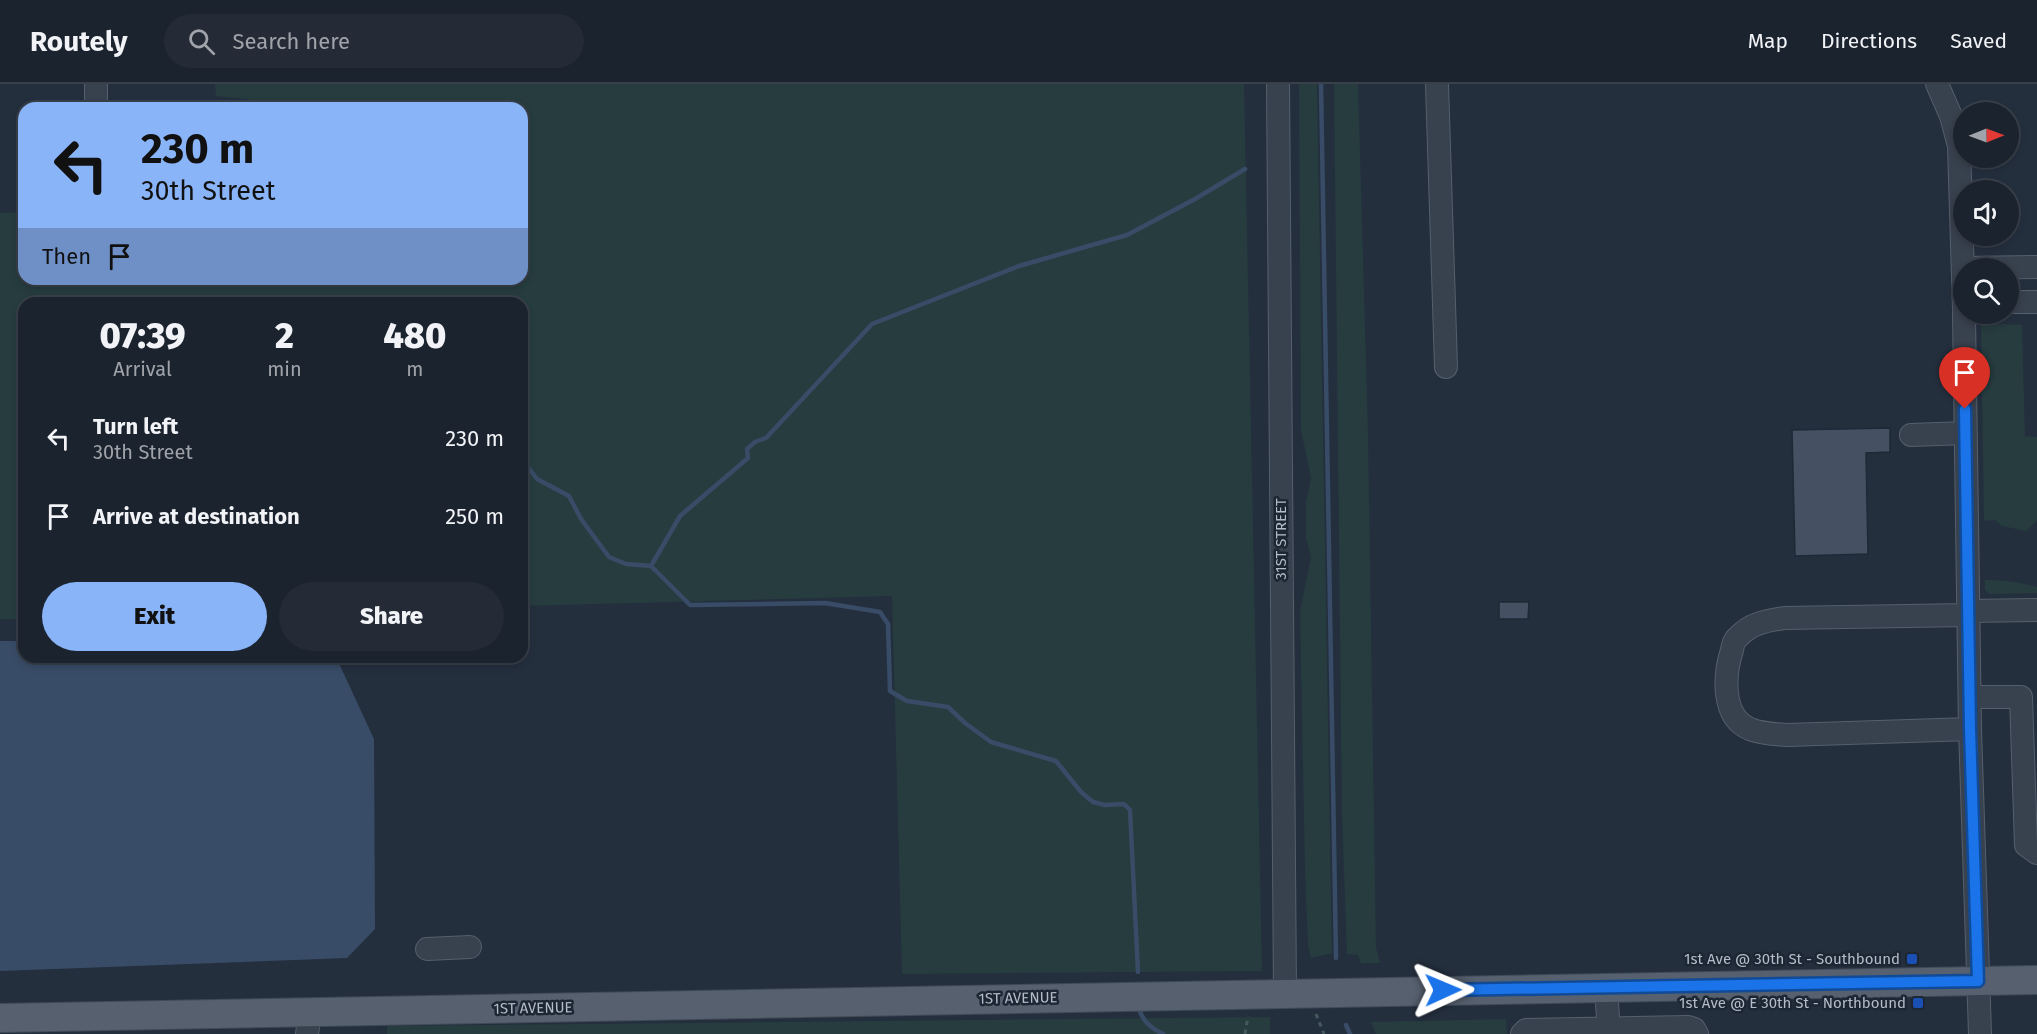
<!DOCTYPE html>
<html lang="en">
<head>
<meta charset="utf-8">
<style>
	:root { --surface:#1b232e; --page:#242b36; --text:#f1f3f6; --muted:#a0a4aa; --line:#39404a; --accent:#8ab4f8 }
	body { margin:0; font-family:"Fira Sans",sans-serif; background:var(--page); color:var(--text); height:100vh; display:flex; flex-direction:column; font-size:22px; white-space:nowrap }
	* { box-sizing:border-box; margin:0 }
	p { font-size:20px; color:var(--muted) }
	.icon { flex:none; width:33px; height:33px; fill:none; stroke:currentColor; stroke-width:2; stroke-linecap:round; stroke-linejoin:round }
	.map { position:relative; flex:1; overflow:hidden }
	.sheet { position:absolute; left:18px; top:213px; width:510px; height:366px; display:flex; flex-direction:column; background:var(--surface); border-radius:18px; box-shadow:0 3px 9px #0003,0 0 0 2px var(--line) }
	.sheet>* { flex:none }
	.guide { position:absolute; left:18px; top:18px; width:510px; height:183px; border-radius:18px; box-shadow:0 3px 9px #0003,0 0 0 2px var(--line); background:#8ab4f8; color:#111; overflow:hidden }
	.needle { width:39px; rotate:89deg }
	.buttons { position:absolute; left:1953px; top:18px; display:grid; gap:12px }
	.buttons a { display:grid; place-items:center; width:66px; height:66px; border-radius:50%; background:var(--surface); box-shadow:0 3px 9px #0003,0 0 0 2px var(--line); font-size:30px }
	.pin { position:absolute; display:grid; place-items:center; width:51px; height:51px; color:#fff; margin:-62px -26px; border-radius:50% 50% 50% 0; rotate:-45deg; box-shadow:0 0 6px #0007 }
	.pin .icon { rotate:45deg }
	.me { position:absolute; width:66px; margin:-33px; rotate:89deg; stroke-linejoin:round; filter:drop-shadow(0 0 4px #0008) }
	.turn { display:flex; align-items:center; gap:21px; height:126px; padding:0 24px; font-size:27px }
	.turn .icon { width:78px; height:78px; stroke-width:2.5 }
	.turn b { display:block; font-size:42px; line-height:51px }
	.then { display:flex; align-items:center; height:57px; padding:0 24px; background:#0003; gap:12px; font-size:22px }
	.eta { display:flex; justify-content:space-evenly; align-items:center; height:102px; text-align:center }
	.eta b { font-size:36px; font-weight:800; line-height:42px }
	.button { display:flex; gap:12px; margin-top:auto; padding:12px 24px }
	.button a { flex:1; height:69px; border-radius:36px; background:var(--accent); color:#111; font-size:24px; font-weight:800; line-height:69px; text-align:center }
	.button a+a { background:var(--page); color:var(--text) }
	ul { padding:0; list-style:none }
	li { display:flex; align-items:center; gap:18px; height:78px; padding:0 24px }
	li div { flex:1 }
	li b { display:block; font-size:22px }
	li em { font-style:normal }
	header { display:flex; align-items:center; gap:36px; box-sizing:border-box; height:84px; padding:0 30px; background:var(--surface); border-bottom:2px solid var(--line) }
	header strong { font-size:28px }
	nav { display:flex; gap:33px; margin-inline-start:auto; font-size:21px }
	.search { width:420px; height:54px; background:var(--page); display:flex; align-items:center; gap:15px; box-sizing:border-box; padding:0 21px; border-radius:33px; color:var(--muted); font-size:22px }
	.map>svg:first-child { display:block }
	.green { fill:#263c3f }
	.water { fill:#394c67 }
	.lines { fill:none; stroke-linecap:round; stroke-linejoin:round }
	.stream { stroke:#394c67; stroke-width:4.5 }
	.building { fill:#455162; stroke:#1f2835; stroke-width:1.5 }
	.minor-casing { stroke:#565f6c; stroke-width:24 }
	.major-casing { stroke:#414a57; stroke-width:30 }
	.path { stroke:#44595c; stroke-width:3; stroke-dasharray:4.5 4.5; stroke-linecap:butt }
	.minor { stroke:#38414e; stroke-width:22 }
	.major { stroke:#56606e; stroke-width:28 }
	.route-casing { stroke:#114b97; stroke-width:15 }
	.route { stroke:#1a73e8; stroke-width:10 }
	.transit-dot { fill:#1a4fb4; stroke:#1d2633; stroke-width:2 }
	.labels { text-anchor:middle; stroke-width:5; stroke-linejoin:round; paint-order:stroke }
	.street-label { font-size:15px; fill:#b4bcc9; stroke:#1d2633 }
	.poi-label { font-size:15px; fill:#b4bcc9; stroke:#1d2633; text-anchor:end }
</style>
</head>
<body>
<header>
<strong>Routely</strong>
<div class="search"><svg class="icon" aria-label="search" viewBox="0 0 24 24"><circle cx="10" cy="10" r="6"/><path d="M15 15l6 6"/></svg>Search here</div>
<nav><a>Map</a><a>Directions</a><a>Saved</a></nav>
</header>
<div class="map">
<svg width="2037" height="950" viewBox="0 0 2037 950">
	<rect width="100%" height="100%" fill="#242f3e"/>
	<!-- green -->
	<path class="green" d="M215 0H1244L1262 887 902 890 892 512 522 522V219H24V535H0V129L24 128V195H522V24H327L216 12Z
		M1299 0H1317L1332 869 1311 874 1308 861 1305 787 1300 527 1311 473 1306 454V418L1311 394 1301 346Z
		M1334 0H1358L1368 349 1376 864 1380 879H1361L1358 871 1347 870 1342 731Z
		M1981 239 2022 241 2025 352 2037 353V436L2027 447 2002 442 1995 436 1984 437Z
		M1985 496C2003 496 2020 498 2037 503V509L1990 510 1985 506Z
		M1270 933V950H387V942Z
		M1506 935 1507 950H1376L1371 938Z"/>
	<!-- water -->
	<path class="water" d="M0 557H24V573H336L374 655 375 845 347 874 0 887Z"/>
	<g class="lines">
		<!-- stream -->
		<path class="stream" d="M1321 0 1336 874
			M522 375 537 395 569 412 581 435 609 473 626 480 651 482
			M1138 888 1130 726 1124 720 1105 721 1093 718 1081 708 1056 677 991 658 965 639 948 623 907 617 890 607 888 540 880 528 825 519 690 521 651 482 680 432 748 374 747 365 755 358 766 354 872 240 1019 182 1127 151 1195 115 1245 85
			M1139 924C1142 937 1151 944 1163 950
			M1346 941 1350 950"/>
	</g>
	<!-- building -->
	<path class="building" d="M1890 344V368L1866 369 1868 470 1795 472 1792 346Z
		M1499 518H1529L1528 535H1499Z"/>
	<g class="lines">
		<defs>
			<path id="minor" d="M1278 0 1285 909
				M1437 0 1446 283
				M1937 0 1951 32 1959 62 1964 226
				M96 18V0
				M1963 184 2037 183
				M2008 218H2037
				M1964 230 1970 645 1980 950
				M1911 351 1966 349
				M1968 527 2037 526
				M1968 531 1784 534C1766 537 1751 539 1738 553 1734 556 1733 561 1732 566 1724 591 1721 633 1750 645 1761 650 1776 650 1787 651L1970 645
				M1970 613H2021L2026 761 2037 769
				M427 865 470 863
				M1606 903 1609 950
				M307 950 310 928
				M1522 950 1526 946 1688 943 1694 945 1697 950"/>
			<path id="major" d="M0 934 2037 896"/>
		</defs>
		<!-- minor casing -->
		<use href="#minor" class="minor-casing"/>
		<!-- major casing -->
		<use href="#major" class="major-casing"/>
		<!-- path -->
		<path class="path" d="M1316 930 1324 950
			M1245 950 1248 932"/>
		<!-- minor -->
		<use href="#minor" class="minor"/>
		<!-- major -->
		<use href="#major" class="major"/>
	</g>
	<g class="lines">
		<defs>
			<path id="route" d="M1443 906 1978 897 1970 645 1965 325"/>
		</defs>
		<!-- route casing -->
		<use href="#route" class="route-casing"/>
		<!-- route -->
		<use href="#route" class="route"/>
	</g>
	<!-- markers -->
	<g class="transit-dot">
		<rect x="1906" y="869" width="12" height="12" rx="3"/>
		<rect x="1912" y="913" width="12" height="12" rx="3"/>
	</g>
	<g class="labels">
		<!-- street labels -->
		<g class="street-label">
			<text transform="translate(1281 455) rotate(-90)" y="5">31ST STREET</text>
			<text transform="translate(1018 914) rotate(-1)" y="5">1ST AVENUE</text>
			<text transform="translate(533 924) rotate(-1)" y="5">1ST AVENUE</text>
		</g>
		<!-- poi labels -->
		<g class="poi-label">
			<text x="1900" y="880">1st Ave @ 30th St - Southbound</text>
			<text x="1906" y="924">1st Ave @ E 30th St - Northbound</text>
		</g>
	</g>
</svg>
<div class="buttons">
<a><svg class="needle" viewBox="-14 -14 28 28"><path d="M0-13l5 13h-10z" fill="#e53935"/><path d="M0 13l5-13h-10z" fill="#a0a4aa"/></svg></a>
<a><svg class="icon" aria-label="sound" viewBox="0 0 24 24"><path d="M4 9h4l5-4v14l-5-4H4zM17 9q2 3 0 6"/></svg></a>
<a><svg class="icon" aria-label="search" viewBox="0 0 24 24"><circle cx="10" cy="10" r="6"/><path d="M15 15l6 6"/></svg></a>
</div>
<div class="pin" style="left:1965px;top:325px;background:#d93025"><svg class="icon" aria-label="arrive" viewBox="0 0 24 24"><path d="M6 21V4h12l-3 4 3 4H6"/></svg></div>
<svg class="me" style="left:1443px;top:906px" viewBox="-20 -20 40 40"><path d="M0-17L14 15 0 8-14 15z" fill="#1a73e8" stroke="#fff" stroke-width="4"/></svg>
<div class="guide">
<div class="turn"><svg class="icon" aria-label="left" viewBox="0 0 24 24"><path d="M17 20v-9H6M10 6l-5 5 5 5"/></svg><div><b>230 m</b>30th Street</div></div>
<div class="then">Then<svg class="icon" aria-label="arrive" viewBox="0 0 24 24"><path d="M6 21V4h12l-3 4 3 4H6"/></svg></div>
</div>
<section class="sheet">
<div class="eta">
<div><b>07:39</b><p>Arrival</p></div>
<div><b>2</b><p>min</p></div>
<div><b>480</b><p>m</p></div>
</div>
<ul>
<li><svg class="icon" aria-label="left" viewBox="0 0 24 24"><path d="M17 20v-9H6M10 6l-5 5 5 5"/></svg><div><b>Turn left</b><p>30th Street</p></div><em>230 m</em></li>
<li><svg class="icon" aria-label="arrive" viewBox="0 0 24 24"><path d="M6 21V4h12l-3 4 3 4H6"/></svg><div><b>Arrive at destination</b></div><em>250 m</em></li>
</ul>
<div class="button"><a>Exit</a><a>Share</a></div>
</section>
</div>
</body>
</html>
